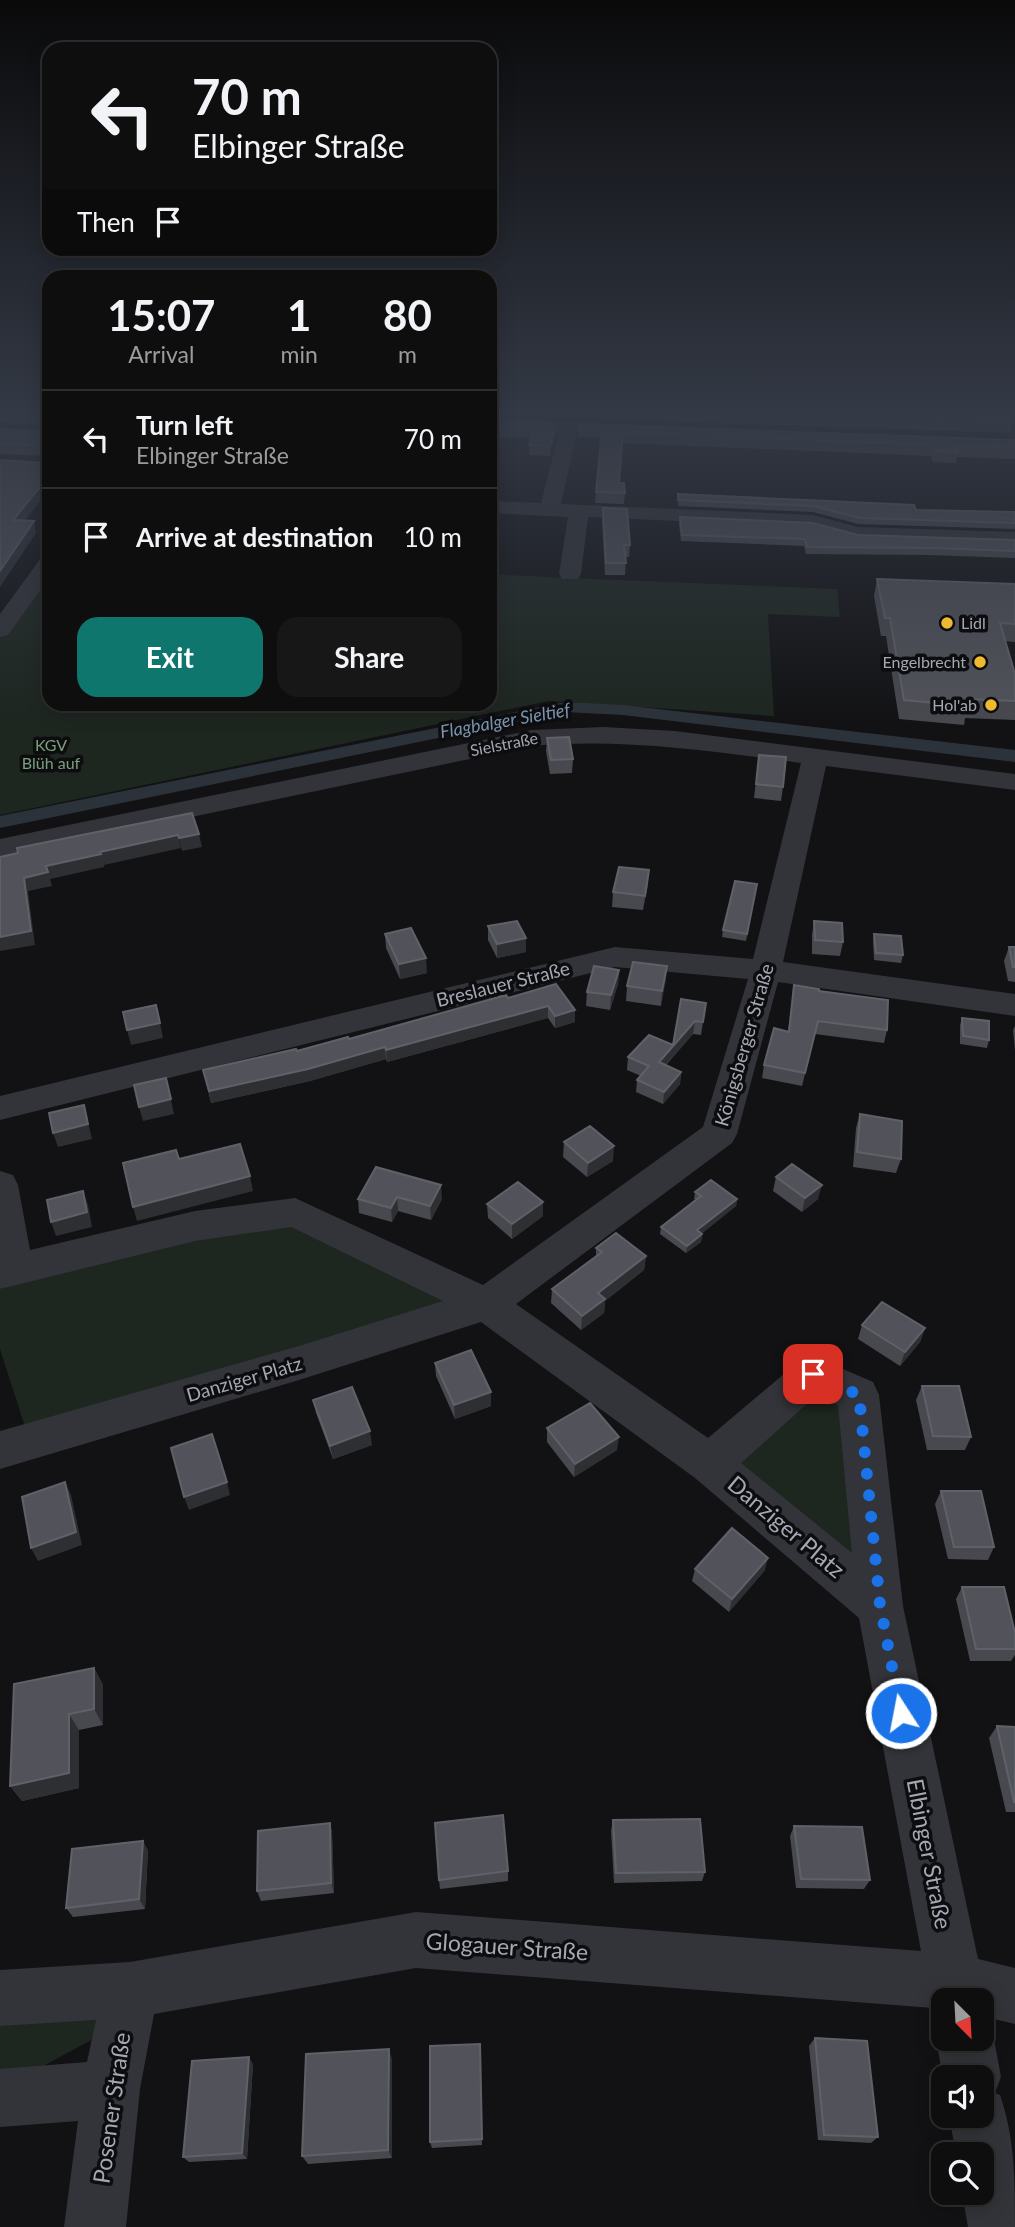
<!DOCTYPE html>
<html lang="en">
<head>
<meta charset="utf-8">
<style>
	:root { --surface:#0e0e0f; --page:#171718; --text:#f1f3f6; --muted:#9b9c9e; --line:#2e2e2f; --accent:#0f766e }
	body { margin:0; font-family:Lato,sans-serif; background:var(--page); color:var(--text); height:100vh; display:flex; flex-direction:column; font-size:26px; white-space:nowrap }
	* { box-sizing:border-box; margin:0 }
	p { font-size:23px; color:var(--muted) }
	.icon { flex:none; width:38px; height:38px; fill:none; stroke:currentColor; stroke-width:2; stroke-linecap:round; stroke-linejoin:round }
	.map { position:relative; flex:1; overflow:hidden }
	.panel { position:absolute; left:42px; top:270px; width:455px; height:441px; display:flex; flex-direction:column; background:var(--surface); border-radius:21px; box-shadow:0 4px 18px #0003,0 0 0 2px var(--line) }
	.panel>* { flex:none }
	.hud { position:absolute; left:42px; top:42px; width:455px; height:214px; border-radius:21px; box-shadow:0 4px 18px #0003,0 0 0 2px var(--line); background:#0e0e0f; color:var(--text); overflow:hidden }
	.needle { width:46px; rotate:156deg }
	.buttons { position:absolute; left:931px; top:1988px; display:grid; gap:14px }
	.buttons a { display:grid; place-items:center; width:63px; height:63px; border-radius:14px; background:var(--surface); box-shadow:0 4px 18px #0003,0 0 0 2px var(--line); font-size:35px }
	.pin { position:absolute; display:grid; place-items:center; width:60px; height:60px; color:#fff; margin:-30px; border-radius:14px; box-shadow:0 4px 10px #0006 }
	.me { position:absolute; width:77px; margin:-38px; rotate:349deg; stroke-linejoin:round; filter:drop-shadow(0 0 5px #0008) }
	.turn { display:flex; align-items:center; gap:24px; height:147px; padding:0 35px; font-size:32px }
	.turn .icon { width:91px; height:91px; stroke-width:2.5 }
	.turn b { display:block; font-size:49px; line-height:60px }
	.then { display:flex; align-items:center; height:66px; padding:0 35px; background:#0003; gap:14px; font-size:26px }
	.eta { display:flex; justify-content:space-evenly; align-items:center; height:119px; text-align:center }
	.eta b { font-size:42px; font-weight:700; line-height:49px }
	.button { display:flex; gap:14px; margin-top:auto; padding:14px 35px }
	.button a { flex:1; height:80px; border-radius:21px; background:var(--accent); color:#fff; font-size:28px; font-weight:700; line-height:80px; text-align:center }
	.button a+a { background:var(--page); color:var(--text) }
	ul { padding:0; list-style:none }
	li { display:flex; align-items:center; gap:21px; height:98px; padding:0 35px; border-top:2px solid var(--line) }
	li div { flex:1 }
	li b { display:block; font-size:26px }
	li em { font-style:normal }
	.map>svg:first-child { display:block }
	.green { fill:#1e2620 }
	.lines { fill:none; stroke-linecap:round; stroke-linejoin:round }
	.canal { fill:#2b3239; fill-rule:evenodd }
	.minor { fill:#333439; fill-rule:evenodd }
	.wall { fill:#48494f }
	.shaded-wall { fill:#2e2f33 }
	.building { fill:#52535a; stroke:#5f6168; stroke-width:2 }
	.route { stroke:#1a73e8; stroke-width:12; stroke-dasharray:0 21.6 }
	.poi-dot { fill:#efba2f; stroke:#0d0d0f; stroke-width:2.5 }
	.labels { text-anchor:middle; stroke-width:7; stroke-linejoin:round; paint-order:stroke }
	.far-poi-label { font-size:16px; fill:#a4a8b4; stroke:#0d0d0f; text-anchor:end }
	.far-street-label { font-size:16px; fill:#a4a8b4; stroke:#0d0d0f }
	.far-park-label { font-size:16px; fill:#7b9f7f; stroke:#0d0d0f }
	.far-water-label { font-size:18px; font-style:italic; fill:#7b94af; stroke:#0d0d0f }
	.street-label { font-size:19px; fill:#a4a8b4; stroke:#0d0d0f }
	.near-street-label { font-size:23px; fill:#a4a8b4; stroke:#0d0d0f }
</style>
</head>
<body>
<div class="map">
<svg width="1015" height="2227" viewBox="0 0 1015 2227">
	<rect width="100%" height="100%" fill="#121214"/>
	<!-- green -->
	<path class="green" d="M49 573V704H490V574L567 578V583L568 578 837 589 840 617 768 614 774 716 549 701 0 815V634Z
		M244 1221 280 1222 460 1307 26 1430 0 1349V1289Z
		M801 1392 836 1397 847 1433 870 1585 734 1477 735 1448Z
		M106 2008 108 2031 21 2078 0 2079V2015Z"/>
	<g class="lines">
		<!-- canal -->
		<path class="canal" d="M565 702 623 705 1015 750V762L623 715 565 712 0 828V816Z"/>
		<!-- minor -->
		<path class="minor" d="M490 418 634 425 636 429 634 433 627 435 577 432 561 504 813 515 858 527 1015 532V544L857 539 812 527 588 517 581 574 578 579H562L559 574 568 517 490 513V501L541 503 559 432 490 428Z
			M49 556V578L8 635 0 637V614L41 558Z
			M603 727 675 731 1015 774V790L826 766 783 962 1015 994V1016L778 982 737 1134 732 1143 516 1304 708 1438 798 1362 813 1356 873 1382 879 1395 903 1606 978 1959 1015 1968V2024L982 2016V2000H943V2022L938 2020 933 2008 416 1968 154 2014 140 2089 126 2227H64L78 2121 0 2127V2069L87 2062 96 2020 0 2026V1970L130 1962 416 1912 921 1951 859 1618 695 1478 481 1322 299 1380 0 1469V1431L299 1346 443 1301 291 1227 195 1241 0 1289V1171L13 1175 18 1185 30 1250 195 1211 295 1198 483 1285 703 1127 748 979 615 967 0 1120V1096L615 947 753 959 801 763C711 751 622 738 532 746L0 857V839L532 730ZM817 1395 838 1405 852 1553 741 1463Z
			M982 2017 985 2019 994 2039 1001 2077 995 2093 1000 2095C1015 2138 1015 2181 1015 2227H968L962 2193H982V2154H956L949 2116H982V2077L943 2078 936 2039 943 2022V2039H982Z"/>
	</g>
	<!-- wall -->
	<path class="wall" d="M0 412H49V426L0 422Z
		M490 412H1008L1012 423 1010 433 490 415Z
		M490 421 556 424V433L550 456 529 455V445L530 438 490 437Z
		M579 427 1015 440V459L957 457 956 463 933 462 931 456 623 443 619 483 625 493 624 504 595 503 601 438 578 437Z
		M0 429 46 432 49 430V456L0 454Z
		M678 494 916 510 1015 512V529L858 524 813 512 678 506Z
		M603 508 630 545 629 557H626L625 575H605L602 520Z
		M680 517 858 535 1015 540V558L930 555 806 554 804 546 681 541 679 524Z
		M877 579 1015 584V642L1005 641 1015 674V720L965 718 964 725 899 719 886 636H881L874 596Z
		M547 738 573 759 572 773 550 774 546 751Z
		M759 755 783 787 781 801 754 798Z
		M648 884 643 910 612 907 613 892Z
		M757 884 746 941 722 937 723 930Z
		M814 921 843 942 840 956 812 954V935Z
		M488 926 526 938V952L497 958 488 940Z
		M385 934 427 973 400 979 386 948Z
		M874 934 903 955 901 963 874 960 873 941Z
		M1009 947H1015V982L1008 981 1004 961Z
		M667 966 661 1006 626 1001 627 986Z
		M619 970 618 984 610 1010 586 1006 587 992Z
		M556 984 575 1022 555 1028 548 1018 387 1062 386 1059 310 1081 211 1103 203 1070 297 1051 349 1039 508 998Z
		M794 985 819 991 887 1030 884 1043 815 1034 802 1086 762 1078 764 1065 788 1031Z
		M706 1003 701 1035 693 1034 666 1065 681 1072 680 1084 663 1104 636 1092 637 1080 641 1076 627 1070 628 1057 673 1045Z
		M962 1018 989 1040 987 1048 960 1044V1025Z
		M1015 1026V1050L1013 1030Z
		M860 1114 901 1159 896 1173 853 1167 856 1128Z
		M564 1142 613 1161 587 1177 563 1157Z
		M376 1167 442 1199 431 1220 398 1211 392 1222 359 1213 358 1199Z
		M776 1177 818 1199 802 1212 773 1191Z
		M695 1192 737 1199 736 1206 701 1234H702L701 1242 686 1253 660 1234 661 1227 696 1200 694 1199Z
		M487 1204 543 1216 512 1239 488 1218Z
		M596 1248 646 1256 644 1270 605 1301 604 1313 581 1330 551 1303 552 1289 596 1257Z
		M862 1325 925 1328 920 1342 900 1366 858 1339Z
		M435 1363 491 1392V1406L455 1419 436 1376Z
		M922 1386 971 1437 965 1450H927L916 1400Z
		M313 1400 372 1445 333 1459 316 1413Z
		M547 1428 617 1450 574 1477 547 1442Z
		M941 1491 994 1547 988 1560 948 1559 935 1504Z
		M695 1569 765 1570 729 1612 692 1581Z
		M962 1587 1015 1633V1655L1011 1661H970L956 1599Z
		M94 1668 103 1685V1725L79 1730V1788L22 1801 10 1786Z
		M997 1726 1015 1727V1812H1006L989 1738Z
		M613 1820 705 1872 702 1881 614 1883 611 1831Z
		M330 1823 332 1833 334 1893 261 1901 257 1891Z
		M794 1826 870 1880 864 1889 796 1888 790 1836Z
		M148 1850 145 1909 73 1917 66 1908Z
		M508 1871V1881L440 1889 439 1880Z
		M815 2038 878 2137 871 2143 818 2140 809 2046Z
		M480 2044 482 2145 432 2148 430 2142Z
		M392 2059V2158L308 2164 302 2156Z
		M253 2064 247 2159 189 2162 183 2157Z"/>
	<!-- shaded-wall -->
	<path class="shaded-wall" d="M556 424V433L550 456V446Z
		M49 476V490L16 532 13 520Z
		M34 521 36 533 0 587V571Z
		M199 834 202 847 182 851 179 838Z
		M178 835 181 848 104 865V867L50 879 52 886 28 891 35 945 0 951V937L24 878 46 866 100 852Z
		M649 870 648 884 643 910 645 896Z
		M526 938V952L497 958V944Z
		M426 958 427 973 400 979 399 964Z
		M667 966 666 980 661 1006 662 991Z
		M619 970 618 984 610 1010 611 995Z
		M548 1006V1018L387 1062 386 1050Z
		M575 1010V1022L555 1028V1016Z
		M695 1021 693 1034 657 1074 659 1062Z
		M160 1023 163 1038 131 1045 127 1030Z
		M385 1047 386 1059 310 1081 211 1103 209 1091Z
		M681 1072 680 1084 663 1104 664 1092Z
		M166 1078 174 1114 143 1121 139 1107Z
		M84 1105 92 1139 58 1147 53 1133Z
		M614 1146 613 1161 587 1177 588 1163Z
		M250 1176 253 1191 137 1221 133 1207Z
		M441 1185 442 1199 431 1220 430 1206Z
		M822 1185 818 1199 802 1212 805 1198Z
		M83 1191 88 1205 92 1227 56 1236 51 1222Z
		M397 1197 398 1211 392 1222 391 1208Z
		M737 1199 736 1206 696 1238 697 1230Z
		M543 1202V1216L512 1239V1224Z
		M702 1234 701 1242 686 1253 687 1246Z
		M646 1256 644 1270 605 1301 604 1313 581 1330 582 1316 598 1293Z
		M925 1328 920 1342 900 1366 905 1352Z
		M491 1392V1406L455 1419 454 1405Z
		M370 1431 372 1445 333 1459 330 1446Z
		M619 1437 617 1450 574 1477 575 1464Z
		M65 1482 71 1495 82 1545 38 1561 31 1548Z
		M227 1482 230 1495 189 1510 184 1497Z
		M768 1558 765 1570 729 1612 732 1599Z
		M94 1668 103 1685V1725L94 1709Z
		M69 1714 79 1730V1788L22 1801 10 1786Z
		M330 1823 332 1833 334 1893 331 1883Z
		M143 1841 148 1850 145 1909 139 1899Z
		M389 2049 392 2059V2158L388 2150Z
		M249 2057 253 2064 247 2159 242 2153Z"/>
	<!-- building -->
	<path class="building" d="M0 412H49V425V416Z
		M673 412H1008L1012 423Z
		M490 421 556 424 550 446 529 445 533 429 490 427Z
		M579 424 1015 440V448L956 446 958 452 936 451 934 445 623 433 619 483H624L625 493 596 492 602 428 579 427Z
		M0 429 46 432 49 430V448L47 446 0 444Z
		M0 460 46 463 49 460V476L13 520 34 521 0 571Z
		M678 494 914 505 916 510 1015 512V523L860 518 814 506 678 500Z
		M603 508 627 509 630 545H624L626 563H606Z
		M680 517 813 523 858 535 1015 540V551L931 548 807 547 805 539 682 535Z
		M877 579 1015 584V624L1000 623 1015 674V701L967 699 968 706 904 700 890 618H885Z
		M569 737 573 759 551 760 547 738Z
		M759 755 786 757 783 787 756 784Z
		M192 813 199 834 179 838 178 835 100 852 101 854 46 866 48 872 24 878 31 931 0 937V857L18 853 17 848Z
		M619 867 649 870 645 896 613 892Z
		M735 881 757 884 747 934 723 930Z
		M517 921 526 938 497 944 488 926Z
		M814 921 842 923 843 942 815 940Z
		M411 928 426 958 399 964 385 934Z
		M874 934 901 936 903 955 876 953Z
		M1009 947H1015V967H1013Z
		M633 962 667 966 662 991 627 986Z
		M594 966 619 970 611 995 587 992Z
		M556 984 575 1010 555 1016 548 1006 386 1050 385 1047 308 1069 209 1091 203 1070 296 1049 297 1051 348 1037 349 1039 506 995 508 998Z
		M794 985 819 989V991L888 1000 887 1030 818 1021 805 1073 764 1065 774 1028 789 1032Z
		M681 999 706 1003 703 1022 695 1021 659 1062 681 1072 664 1092 637 1080 649 1066 628 1057 649 1035 673 1045Z
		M156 1005 160 1023 127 1030 123 1012Z
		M962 1018 989 1021V1040L963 1036Z
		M166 1078 171 1099 139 1107 134 1085Z
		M84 1105 88 1124 53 1133 49 1113Z
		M860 1114 902 1121 901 1159 857 1152Z
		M590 1126 614 1146 588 1163 564 1142Z
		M240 1144 250 1176 133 1207 123 1163 176 1150 179 1159Z
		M792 1164 822 1185 805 1198 776 1177Z
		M376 1167 441 1185 430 1206 397 1197 391 1208 358 1199Z
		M711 1180 737 1199 697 1230 702 1234 687 1246 661 1227 701 1196 695 1192Z
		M518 1182 543 1202 512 1224 487 1204Z
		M83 1191 87 1212 51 1222 47 1200Z
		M616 1233 646 1256 598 1293 605 1299 582 1316 552 1289 602 1252 596 1248Z
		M882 1302 925 1328 905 1352 862 1325Z
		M471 1350 491 1392 454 1405 435 1363Z
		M922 1386H959L971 1437 933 1436Z
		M352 1387 370 1431 330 1446 313 1400Z
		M590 1403 619 1437 575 1464 547 1428Z
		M212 1434 227 1482 184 1497 171 1448Z
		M65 1482 76 1532 31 1548 22 1497Z
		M941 1491H981L994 1547H954Z
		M732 1528 768 1558 732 1599 695 1569Z
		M962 1587H1004L1015 1633V1649H976Z
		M94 1668V1709L69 1714V1773L10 1786 14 1684Z
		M997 1726 1015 1727V1802H1014Z
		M503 1815 508 1871 439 1880 435 1823Z
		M700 1819 705 1872 616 1873 613 1820Z
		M330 1823 331 1883 257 1891 258 1831Z
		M794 1826 862 1827 870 1880 801 1879Z
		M143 1841 139 1899 66 1908 72 1849Z
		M815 2038 867 2041 878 2137 824 2135Z
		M480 2044 482 2139 430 2142V2046Z
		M389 2049 388 2150 302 2156 306 2054Z
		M249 2057 242 2153 183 2157 192 2061Z"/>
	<!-- sky -->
	<linearGradient id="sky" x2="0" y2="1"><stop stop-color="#0a0a0b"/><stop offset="0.57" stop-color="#333945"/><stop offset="1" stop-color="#333945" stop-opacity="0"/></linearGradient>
	<rect width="1015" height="724" fill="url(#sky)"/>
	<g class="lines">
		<!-- route -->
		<path class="route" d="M813 1374 859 1395 880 1605 901 1713"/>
	</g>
	<!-- markers -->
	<g class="poi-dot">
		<circle cx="947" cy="623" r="7"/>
		<circle cx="980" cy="662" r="7"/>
		<circle cx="991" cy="705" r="7"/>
	</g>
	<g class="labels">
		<!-- far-poi labels -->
		<g class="far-poi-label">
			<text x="961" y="629" text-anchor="start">Lidl</text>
			<text x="966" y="668">Engelbrecht</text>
			<text x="977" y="711">Hol'ab</text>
		</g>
		<!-- far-street labels -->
		<g class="far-street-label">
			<text transform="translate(504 744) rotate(-11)" y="6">Sielstraße</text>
		</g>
		<!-- far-park labels -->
		<g class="far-park-label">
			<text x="51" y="751">KGV<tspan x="51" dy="18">Blüh auf</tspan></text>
		</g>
		<!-- far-water labels -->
		<g class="far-water-label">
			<text transform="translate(505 721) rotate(-10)" y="6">Flagbalger Sieltief</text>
		</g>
		<!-- street labels -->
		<g class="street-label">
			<text transform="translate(503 984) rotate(-14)" y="7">Breslauer Straße</text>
			<text transform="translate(744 1045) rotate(-74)" y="7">Königsberger Straße</text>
			<text transform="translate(244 1379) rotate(-16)" y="7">Danziger Platz</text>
		</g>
		<!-- near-street labels -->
		<g class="near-street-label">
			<text transform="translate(786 1527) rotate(40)" y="8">Danziger Platz</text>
			<text transform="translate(929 1854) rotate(79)" y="8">Elbinger Straße</text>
			<text transform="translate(507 1947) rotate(4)" y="8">Glogauer Straße</text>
			<text transform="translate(112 2108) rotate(-82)" y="8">Posener Straße</text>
		</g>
	</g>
</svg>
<div class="buttons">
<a><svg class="needle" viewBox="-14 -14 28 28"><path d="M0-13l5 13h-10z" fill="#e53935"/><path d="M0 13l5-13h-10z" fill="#9b9c9e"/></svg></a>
<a><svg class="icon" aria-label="sound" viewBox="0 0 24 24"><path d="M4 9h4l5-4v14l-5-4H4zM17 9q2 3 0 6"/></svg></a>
<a><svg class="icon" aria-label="search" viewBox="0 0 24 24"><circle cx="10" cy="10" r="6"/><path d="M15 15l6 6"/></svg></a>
</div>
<div class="pin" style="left:813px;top:1374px;background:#d93025"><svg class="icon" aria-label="arrive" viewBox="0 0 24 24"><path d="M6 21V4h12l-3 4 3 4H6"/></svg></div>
<svg class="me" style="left:901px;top:1713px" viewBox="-20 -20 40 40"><circle r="17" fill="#1a73e8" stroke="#fff" stroke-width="3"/><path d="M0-11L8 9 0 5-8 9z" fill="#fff"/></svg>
<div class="hud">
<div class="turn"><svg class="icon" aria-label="left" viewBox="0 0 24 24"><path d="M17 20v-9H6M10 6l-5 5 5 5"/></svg><div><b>70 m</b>Elbinger Straße</div></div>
<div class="then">Then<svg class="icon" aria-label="arrive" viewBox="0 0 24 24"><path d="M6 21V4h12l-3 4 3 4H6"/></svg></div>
</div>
<section class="panel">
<div class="eta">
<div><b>15:07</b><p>Arrival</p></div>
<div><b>1</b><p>min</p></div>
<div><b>80</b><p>m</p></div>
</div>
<ul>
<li><svg class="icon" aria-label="left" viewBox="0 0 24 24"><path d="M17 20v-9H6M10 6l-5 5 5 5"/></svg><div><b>Turn left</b><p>Elbinger Straße</p></div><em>70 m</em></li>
<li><svg class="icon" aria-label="arrive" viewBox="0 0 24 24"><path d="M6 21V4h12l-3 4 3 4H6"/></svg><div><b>Arrive at destination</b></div><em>10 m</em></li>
</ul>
<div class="button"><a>Exit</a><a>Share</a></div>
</section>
</div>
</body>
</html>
